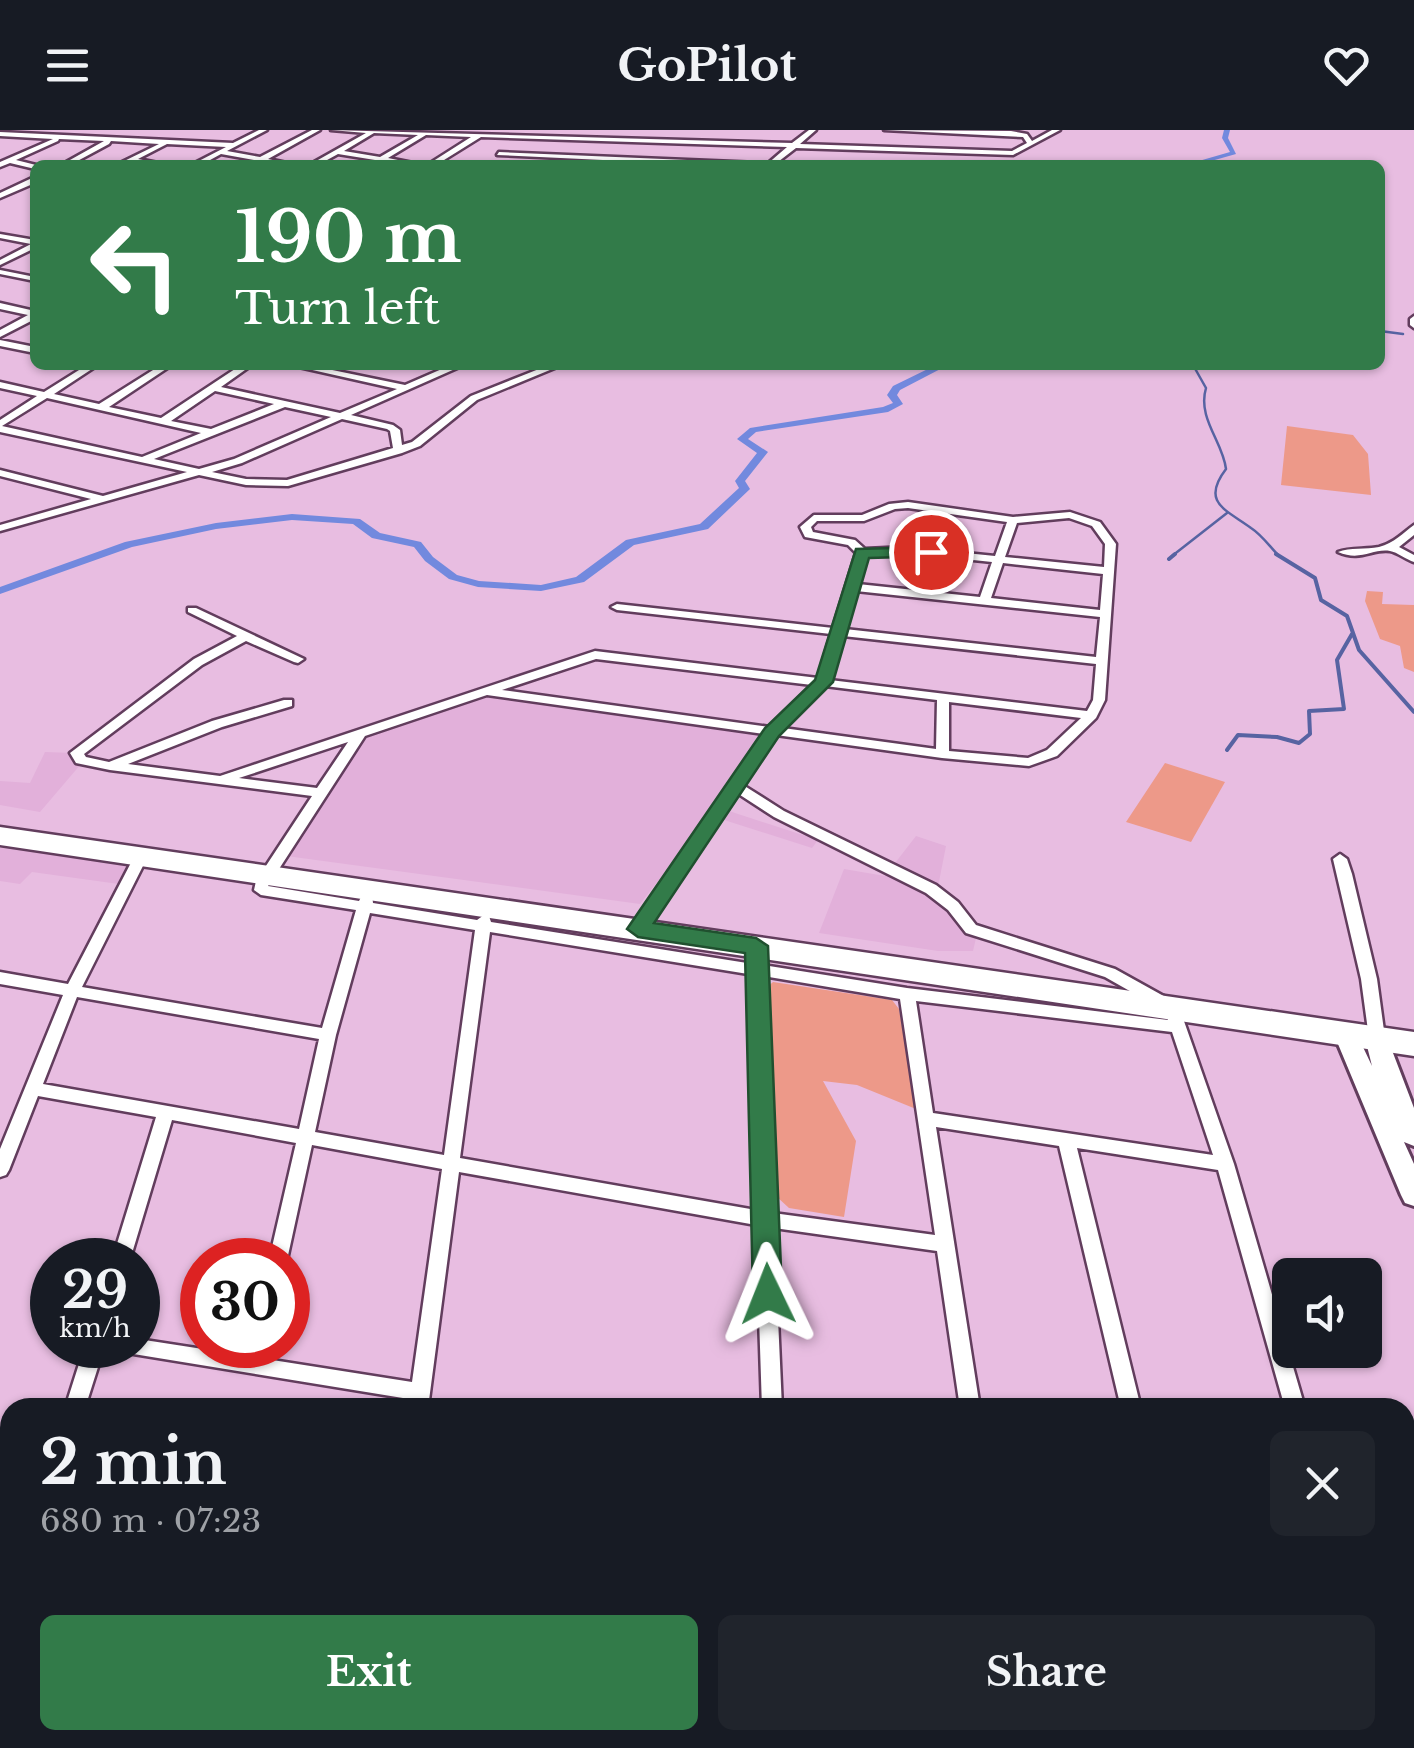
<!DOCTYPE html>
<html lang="en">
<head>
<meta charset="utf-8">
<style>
	:root { --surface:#171b24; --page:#20242c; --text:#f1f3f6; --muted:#9ea1a6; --accent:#327b49 }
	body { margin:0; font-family:"Libre Baskerville",serif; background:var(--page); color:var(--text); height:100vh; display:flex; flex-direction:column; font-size:38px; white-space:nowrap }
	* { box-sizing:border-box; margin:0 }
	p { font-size:32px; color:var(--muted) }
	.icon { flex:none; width:55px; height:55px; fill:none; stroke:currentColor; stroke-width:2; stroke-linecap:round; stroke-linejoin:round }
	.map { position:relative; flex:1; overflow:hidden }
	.panel { position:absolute; left:0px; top:1268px; width:1415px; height:352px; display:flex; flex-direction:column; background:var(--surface); border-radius:30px 30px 0 0; box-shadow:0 2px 8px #0004 }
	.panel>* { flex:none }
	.guide { position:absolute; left:30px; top:30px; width:1355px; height:210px; border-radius:15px; box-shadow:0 2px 8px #0004; background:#327b49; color:#fff; overflow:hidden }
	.buttons { position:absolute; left:1272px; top:1128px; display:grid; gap:20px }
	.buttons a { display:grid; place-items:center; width:110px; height:110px; border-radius:15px; background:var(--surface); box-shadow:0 2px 8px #0004; font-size:50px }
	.speed { position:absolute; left:30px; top:1108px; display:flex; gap:20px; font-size:50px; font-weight:700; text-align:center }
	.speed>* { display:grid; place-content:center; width:130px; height:130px; border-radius:50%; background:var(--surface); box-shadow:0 2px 8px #0004; line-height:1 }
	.speed small { font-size:25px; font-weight:400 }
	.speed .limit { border:15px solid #d22; background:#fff; color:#111 }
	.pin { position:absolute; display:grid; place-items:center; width:85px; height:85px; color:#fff; margin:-42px; border:5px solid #fff; border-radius:50%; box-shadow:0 2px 10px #0007 }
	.me { position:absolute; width:110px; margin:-55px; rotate:358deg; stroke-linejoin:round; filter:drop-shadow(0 0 8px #0008) }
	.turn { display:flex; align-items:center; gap:35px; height:210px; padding:0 40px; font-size:45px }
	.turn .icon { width:130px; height:130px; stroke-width:2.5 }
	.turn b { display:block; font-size:70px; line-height:85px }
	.round { display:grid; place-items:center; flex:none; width:105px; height:105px; border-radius:15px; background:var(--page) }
	.head { display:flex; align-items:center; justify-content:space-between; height:170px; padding:0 40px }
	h1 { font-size:60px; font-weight:800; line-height:75px }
	.button { display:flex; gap:20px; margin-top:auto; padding:20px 40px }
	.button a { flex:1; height:115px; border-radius:15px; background:var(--accent); color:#fff; font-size:40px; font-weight:800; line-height:115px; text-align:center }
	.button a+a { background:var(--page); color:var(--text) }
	header { display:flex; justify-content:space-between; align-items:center; height:130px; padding:0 40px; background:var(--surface); font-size:45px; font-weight:800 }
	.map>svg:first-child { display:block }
	.built { fill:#e2b0da }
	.green { fill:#ed9989 }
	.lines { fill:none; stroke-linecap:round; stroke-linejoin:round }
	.stream-far1 { stroke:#5763a2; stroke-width:2.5 }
	.stream { stroke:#5763a2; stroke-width:4 }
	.canal { fill:#7289de; fill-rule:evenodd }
	.street-casing { stroke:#623d5d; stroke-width:5 }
	.secondary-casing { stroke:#623d5d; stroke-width:6 }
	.highway-casing { stroke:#623d5d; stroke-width:5 }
	.street { fill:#fff; fill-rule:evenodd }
	.secondary { fill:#fff; fill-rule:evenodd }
	.highway { fill:#fff; fill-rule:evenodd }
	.route { fill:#327b49; stroke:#20502f; stroke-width:2.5 }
</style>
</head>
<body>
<header><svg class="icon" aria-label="menu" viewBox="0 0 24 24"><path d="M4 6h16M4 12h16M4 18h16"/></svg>GoPilot<svg class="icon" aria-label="heart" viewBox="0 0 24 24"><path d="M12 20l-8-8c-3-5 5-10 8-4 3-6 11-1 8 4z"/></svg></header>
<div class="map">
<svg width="1414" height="1618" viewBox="0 0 1414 1618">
	<rect width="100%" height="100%" fill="#e8bde1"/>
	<!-- built -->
	<path class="built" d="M475 563 776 600 640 774 279 725 356 604Z
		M45 622 73 623V629L81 634 40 682 0 675V651L30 653Z
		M726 680 818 710 812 718 721 689Z
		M916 706 946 716 936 767 953 777 976 808 973 821H938L819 803 844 739 885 746Z
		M0 718 19 719 137 734 126 755 32 742 20 754 0 751Z"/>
	<!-- green -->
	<path class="green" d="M1287 296 1353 305 1368 324 1371 365 1281 355Z
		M1367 461 1383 462 1382 474 1414 475V542L1404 538 1400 516 1380 509 1365 471Z
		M1165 633 1225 652 1191 712 1126 692Z
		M773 852 892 870 899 879 916 979 857 955 823 951 856 1011 844 1087 789 1078 776 1066 765 859Z"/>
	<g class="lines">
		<!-- stream-far1 -->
		<path class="stream-far1" d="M1380 201 1403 204
			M1193 235 1206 258C1197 288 1223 312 1226 339 1200 373 1227 380 1251 398 1262 405 1270 417 1279 426
			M1172 426 1227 383"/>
		<!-- stream -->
		<path class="stream" d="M1276 424 1315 448 1321 470 1347 486 1359 520 1414 582
			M1169 429 1175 424
			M1227 620 1238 605 1277 607 1299 613 1310 604 1309 581 1344 579 1337 530 1352 504"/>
		<!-- canal -->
		<path class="canal" d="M1224 0H1230L1228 8 1236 24 1197 35H1185L1230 22 1222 8Z
			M936 235H948L900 260 897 265 903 274 888 282 756 302 748 309 768 322 745 351 750 359 708 399 634 415 584 452 541 461 478 457 449 449 425 431 414 417 372 408 353 394 292 390 216 399 132 417 0 464V457L125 412 216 393 292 384 360 389 380 403 421 412 433 427 457 445 479 451 541 455 576 447 626 410 700 394 739 358 735 351 757 323 737 309 750 298 883 277 893 273 887 265 893 256Z"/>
		<defs>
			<path id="street" d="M259 0H267L227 21 260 27 312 0H320L268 29 296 35 262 32 255 35H246L254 30 221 24 201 35H191L226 17 167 14 138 29 168 35 131 32 116 35 159 14 111 11 109 14 70 35H61L104 11 59 9 58 11 16 30 36 35 35 39 10 33 0 37V32L53 9 0 6V2L233 13Z
				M331 0 792 13 809 0H816L800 14 1012 21 1027 13 1023 7 884 0 1011 1 1027 4 1032 11 1052 0H1060L1013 25 796 18 774 35H766L787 17 481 7 436 35H427L471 7 426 5 388 28 423 35 383 31 378 33 375 30 338 24 318 35H309L366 3ZM374 3 418 5 380 27 344 21Z
				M499 22 759 33 763 35H708L497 25Z
				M32 48H35V53L0 68V63Z
				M0 104 35 110V118L0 135V130L31 114 0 108Z
				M0 140 35 147V151L0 144Z
				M0 173 35 181V189L0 207V200L28 185 0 179Z
				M1414 186V198L1410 195V189Z
				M0 210 35 217V223L0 216Z
				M87 235H98L54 264 99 274 161 235H172L109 277 161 288 241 235H252L221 257 340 283 397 259 290 235H308L405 255 451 235H464L351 285 393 295 400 300 402 315 412 312 471 266 549 235H562L477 270 420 316 402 323 288 356 246 355 199 345 0 401V395L91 369 0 346V340L103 366 187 342 0 302V290L37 266 0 258V252L44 262ZM215 261 274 274 211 299 171 291ZM47 268 201 303 142 327 2 296ZM285 277 331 287 234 329 199 339 154 329ZM342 289 387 299 390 301 393 318 287 350 246 349 212 342 242 333Z
				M908 372 1013 387 1070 382 1100 392 1116 414 1105 570 1096 588 1057 626 1029 636 942 628 776 605 743 655 784 681 936 755 958 772 976 795 1115 839 1178 874 1234 1034 1305 1278H1285L1218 1040 1077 1018 1141 1278H1121L1059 1016 936 997 980 1278H960L937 1121 774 1098 782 1278H762L756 1095 459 1042 428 1278H408L409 1269 115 1221 112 1215H138V1209L248 1226 250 1215H270L266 1229 412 1252 442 1039 312 1015 287 1130H269L296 1013 172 990 130 1130H112L156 987 38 966 9 1040 6 1045 0 1047V1019L63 865 0 854V842L68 854 136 723 141 721 148 726 82 857 322 898 356 780 261 765 254 760 256 751 312 666 110 640 76 633 70 623 194 529 237 506 188 482V478H196L304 529 298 533 294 532 246 511 202 535 84 624 86 627 109 632 212 591 284 570H292V576L222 597 128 634 220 646 595 521 818 548 831 504 617 480 611 477 617 474 833 498 856 423 848 415 805 407 800 397 814 385H862L889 374ZM908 378 1007 392 995 426 907 417 865 419 855 410 813 402 811 397 817 391H864L895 379ZM1069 388 1092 396 1105 414 1104 437 1005 427 1017 393ZM907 423 992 432 980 467 858 454 867 425ZM1003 433 1103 444 1100 480 991 468ZM856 461 1100 487 1096 527 845 499ZM843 506 1096 534 1093 570 1087 581 830 550ZM596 529 812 555 770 597 502 560ZM825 556 937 570 936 619 783 598ZM487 565 764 604 633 795 631 799 633 803H643L737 663 774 687 926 763 948 780 966 803 1105 847 1165 881 1168 890 907 858 763 835 760 826H750L747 833 491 792 489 786 484 785 477 790 373 773 372 765H362L359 771 268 756 365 606ZM949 572 1081 588 1047 620 1028 628 949 621ZM348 612 317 658 239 648ZM370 783 475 800 444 1025 315 1002 336 905ZM490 802 748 844 756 1080 460 1028ZM763 846 900 869 935 1105 773 1083ZM77 867 319 909 299 999 43 954ZM916 871 1172 902 1213 1025 933 983Z
				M1414 395V405L1399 417 1414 425V432C1407 430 1397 422 1390 421 1373 418 1361 432 1338 422 1350 417 1366 420 1379 417 1394 413 1403 403 1414 395Z
				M1340 724 1347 729 1352 744 1377 849 1385 908 1383 912H1371L1369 908 1361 849 1333 729Z
				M85 1215H105L85 1278H65Z
				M0 1358 10 1360V1380L0 1378Z
				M1405 1389 1414 1390V1410L1405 1409Z
				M10 1480V1526L8 1531 0 1534V1489L2 1483Z
				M0 1572 10 1573V1595L0 1594Z
				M1405 1576 1414 1577V1599L1405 1598Z
				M1405 1602 1412 1618H1388L1385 1610H1405Z
				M171 1610H245L249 1618H175Z
				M567 1610H591L590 1618H566Z
				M775 1610H799L800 1618H776Z
				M1008 1610H1032L1033 1618H1009Z"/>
			<path id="secondary" d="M1345 893 1353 896 1372 936 1365 908 1369 902H1385L1414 978V1016L1404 1012 1414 1034V1076L1405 1073 1401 1065 1333 902 1337 896Z"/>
			<path id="highway" d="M0 697 1414 902V926L0 715Z"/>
		</defs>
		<!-- street casing -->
		<use href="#street" class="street-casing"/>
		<!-- secondary casing -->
		<use href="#secondary" class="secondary-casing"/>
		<!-- highway casing -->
		<use href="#highway" class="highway-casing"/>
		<!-- street -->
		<use href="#street" class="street"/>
		<!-- secondary -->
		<use href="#secondary" class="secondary"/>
		<!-- highway -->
		<use href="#highway" class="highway"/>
	</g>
	<!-- route -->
	<path class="route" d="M931 417 940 422 937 426 869 428 833 552 779 606 654 793 756 808 768 816 782 1164 777 1173 768 1177 758 1173 753 1164 745 823 638 807 627 799 765 598 815 550 856 419Z"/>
</svg>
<div class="buttons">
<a><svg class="icon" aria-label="sound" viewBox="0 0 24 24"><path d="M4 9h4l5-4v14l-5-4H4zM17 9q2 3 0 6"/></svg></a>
</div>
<div class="speed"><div>29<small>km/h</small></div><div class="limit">30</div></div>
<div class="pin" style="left:931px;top:422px;background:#d93025"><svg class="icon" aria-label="arrive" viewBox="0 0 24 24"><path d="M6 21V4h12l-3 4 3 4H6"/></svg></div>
<svg class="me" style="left:768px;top:1164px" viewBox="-20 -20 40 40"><path d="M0-17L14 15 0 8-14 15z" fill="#327b49" stroke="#fff" stroke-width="4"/></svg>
<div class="guide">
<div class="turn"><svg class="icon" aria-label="left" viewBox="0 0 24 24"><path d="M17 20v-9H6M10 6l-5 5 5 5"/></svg><div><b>190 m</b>Turn left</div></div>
</div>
<section class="panel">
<div class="head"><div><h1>2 min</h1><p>680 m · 07:23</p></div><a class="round"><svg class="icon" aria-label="close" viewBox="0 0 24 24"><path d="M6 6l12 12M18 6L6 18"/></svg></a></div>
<div class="button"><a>Exit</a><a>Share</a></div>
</section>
</div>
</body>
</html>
